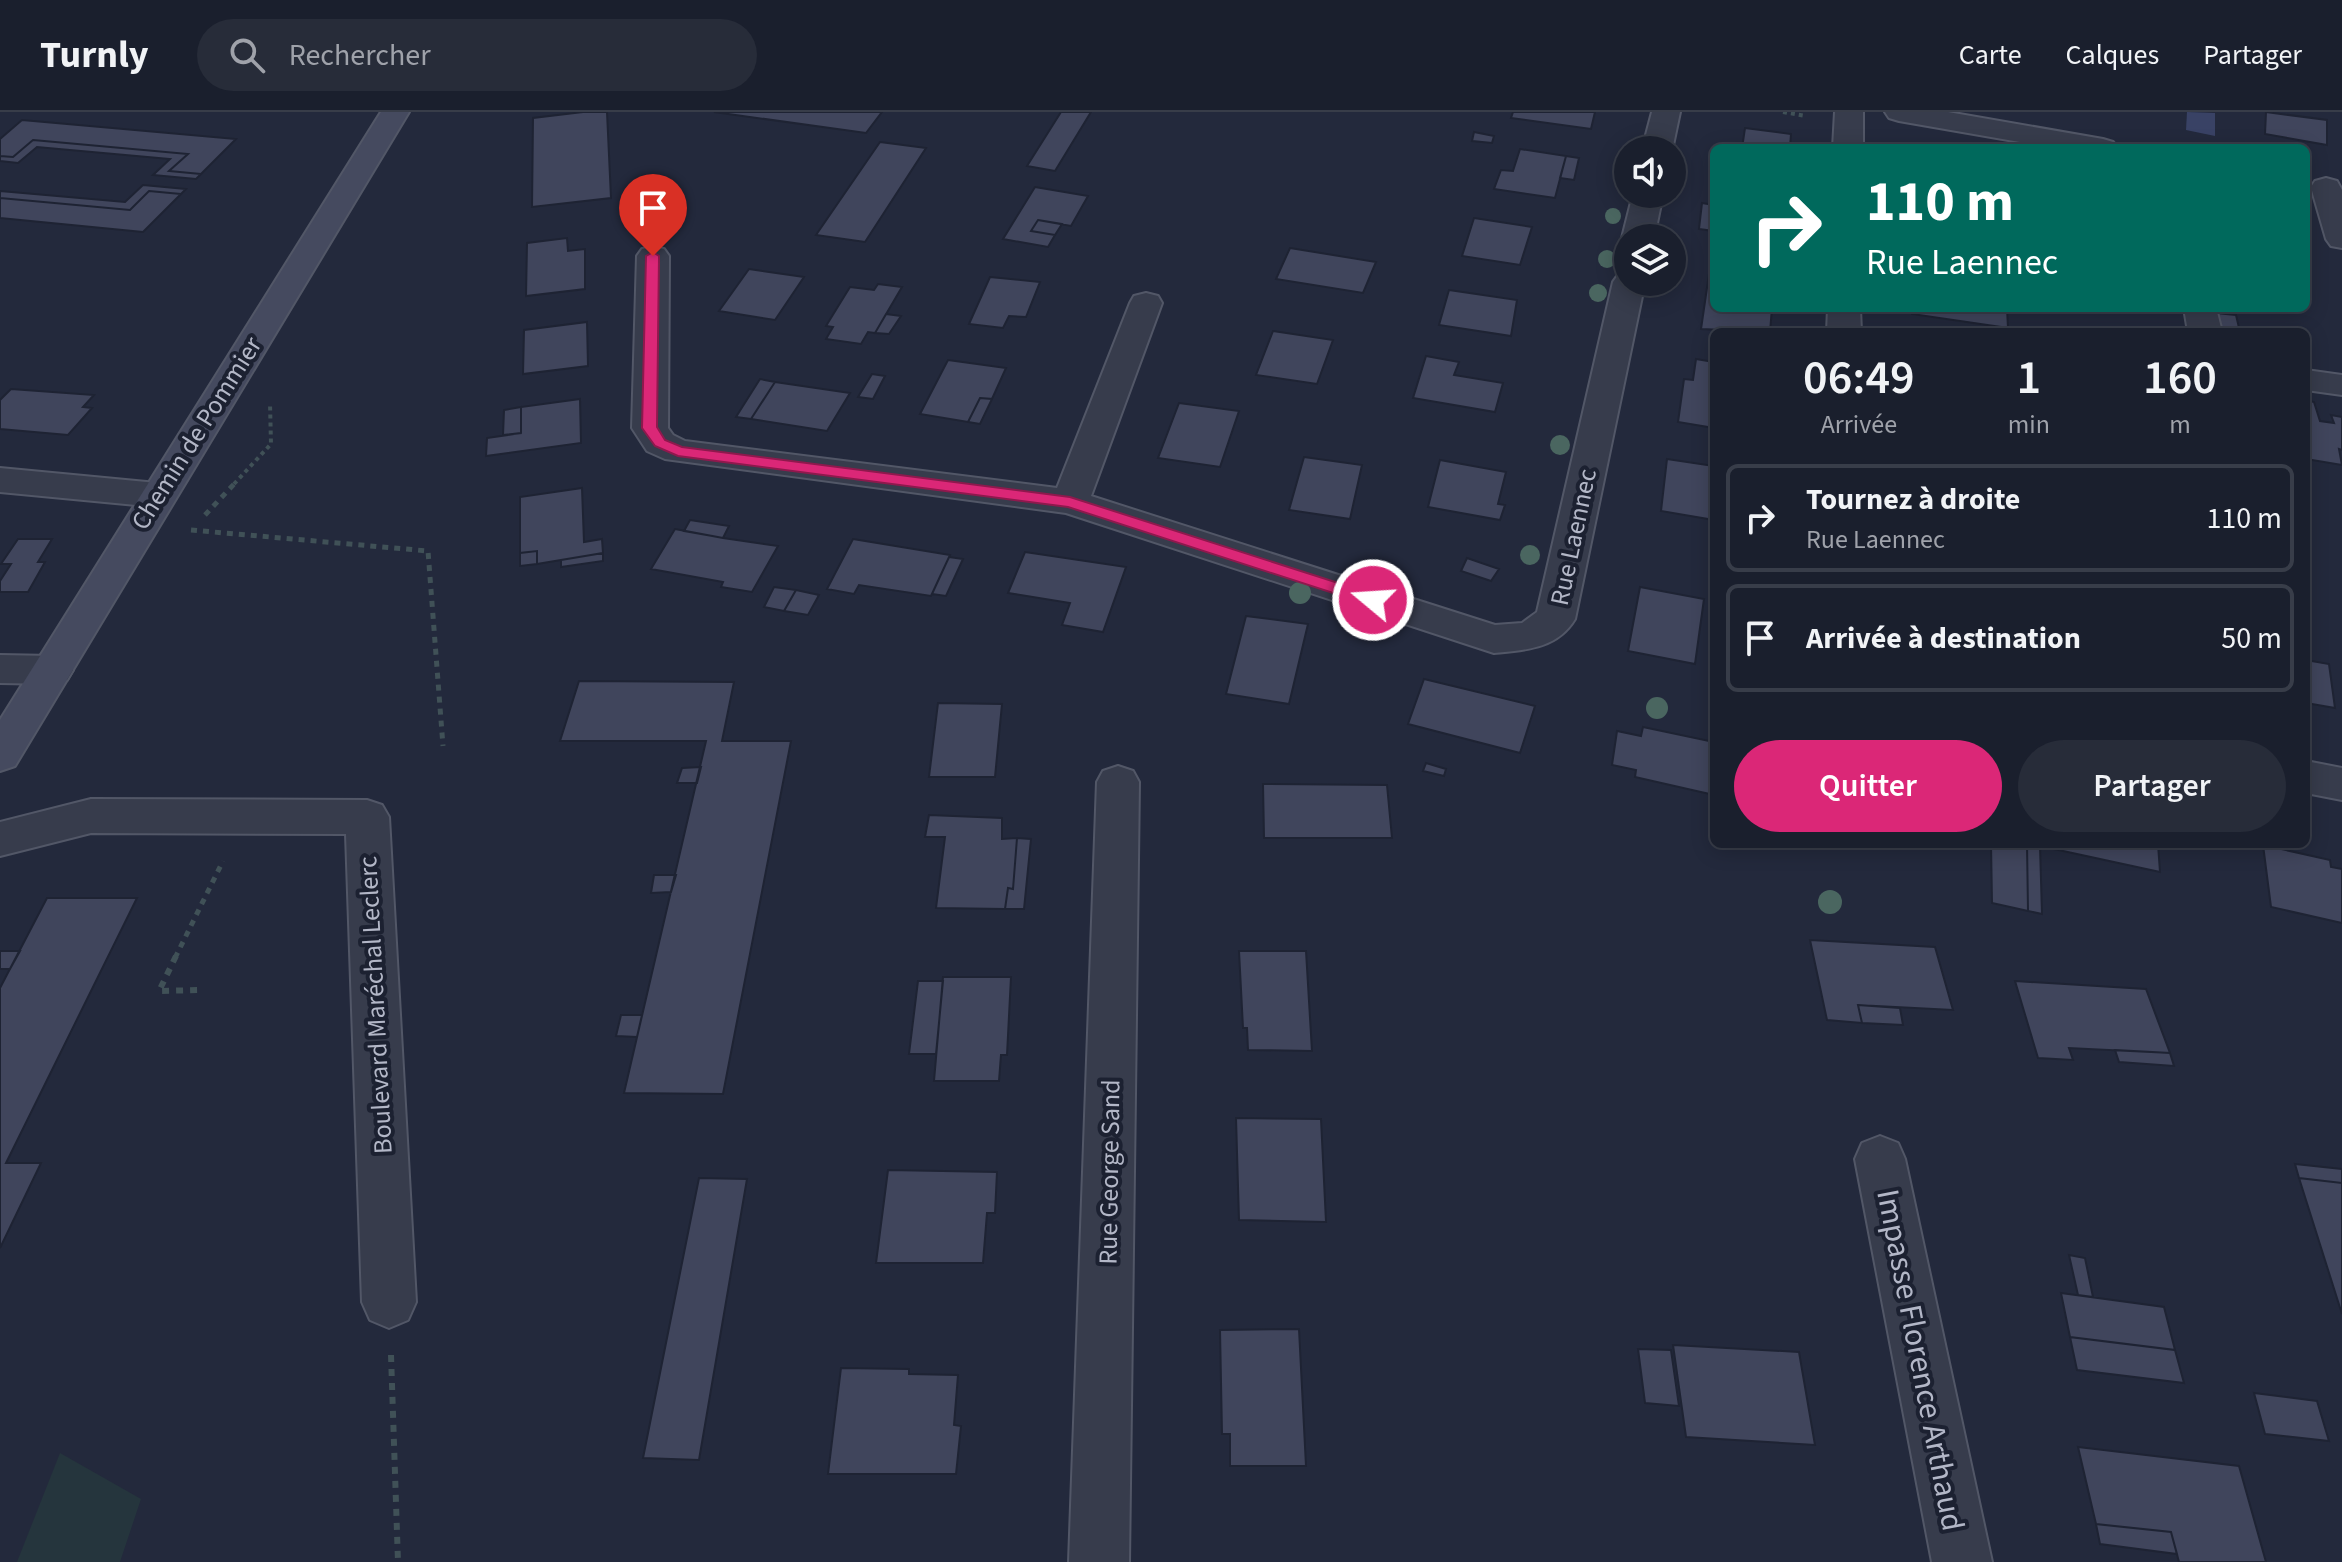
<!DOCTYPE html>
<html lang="fr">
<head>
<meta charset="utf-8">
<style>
	:root { --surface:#1a1f2d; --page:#272c39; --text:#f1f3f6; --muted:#9fa2aa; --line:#383d49; --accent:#db2777 }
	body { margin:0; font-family:"Source Sans 3",sans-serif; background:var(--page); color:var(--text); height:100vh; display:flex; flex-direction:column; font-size:30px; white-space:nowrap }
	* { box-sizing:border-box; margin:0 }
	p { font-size:26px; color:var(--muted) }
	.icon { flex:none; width:44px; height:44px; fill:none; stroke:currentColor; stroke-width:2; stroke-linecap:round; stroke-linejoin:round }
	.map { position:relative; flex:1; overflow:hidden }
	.details { position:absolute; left:1710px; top:216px; width:600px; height:520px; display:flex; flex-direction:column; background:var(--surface); border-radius:12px; box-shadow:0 4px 20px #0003,0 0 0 2px var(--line) }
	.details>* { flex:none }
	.hud { position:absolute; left:1710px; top:32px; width:600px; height:168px; border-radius:12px; box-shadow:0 4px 20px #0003,0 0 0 2px var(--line); background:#00695c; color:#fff; overflow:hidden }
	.tools { position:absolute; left:1614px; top:24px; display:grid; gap:16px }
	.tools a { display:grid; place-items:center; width:72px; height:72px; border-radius:50%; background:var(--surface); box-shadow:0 4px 20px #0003,0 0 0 2px var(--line); font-size:40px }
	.pin { position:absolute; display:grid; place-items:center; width:68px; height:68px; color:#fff; margin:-82px -34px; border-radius:50% 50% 50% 0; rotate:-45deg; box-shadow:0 0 8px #0007 }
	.pin .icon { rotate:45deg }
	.me { position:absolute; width:88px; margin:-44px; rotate:288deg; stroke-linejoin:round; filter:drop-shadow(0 0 6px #0008) }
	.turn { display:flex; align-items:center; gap:28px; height:168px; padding:0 24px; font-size:36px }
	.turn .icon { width:104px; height:104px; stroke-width:2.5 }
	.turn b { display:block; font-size:56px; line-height:68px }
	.eta { display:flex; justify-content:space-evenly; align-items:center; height:136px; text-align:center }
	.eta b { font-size:48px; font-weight:600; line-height:56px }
	.cta { display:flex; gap:16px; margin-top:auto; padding:16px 24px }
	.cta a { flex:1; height:92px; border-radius:48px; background:var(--accent); color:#fff; font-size:32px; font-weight:600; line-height:92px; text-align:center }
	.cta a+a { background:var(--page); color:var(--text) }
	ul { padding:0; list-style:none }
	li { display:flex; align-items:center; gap:24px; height:108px; margin:0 16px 12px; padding:0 8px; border:4px solid var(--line); border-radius:12px }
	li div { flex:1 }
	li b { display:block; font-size:30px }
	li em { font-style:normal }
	header { display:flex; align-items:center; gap:48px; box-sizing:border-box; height:112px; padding:0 40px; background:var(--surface); border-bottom:2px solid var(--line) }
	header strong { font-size:38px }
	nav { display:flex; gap:44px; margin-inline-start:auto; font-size:28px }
	.search { width:560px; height:72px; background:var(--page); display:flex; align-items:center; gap:20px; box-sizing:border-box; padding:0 28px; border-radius:44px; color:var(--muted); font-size:30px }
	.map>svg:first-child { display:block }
	.green { fill:#25353d }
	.water { fill:#394265 }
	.building { fill:#40455c; stroke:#1e2333; stroke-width:2 }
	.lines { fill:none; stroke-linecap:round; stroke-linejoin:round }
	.street-casing { stroke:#525767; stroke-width:4 }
	.secondary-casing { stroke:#525767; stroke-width:4 }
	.path-far2 { stroke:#405157; stroke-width:4; stroke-dasharray:4 4; stroke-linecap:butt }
	.path-far1 { stroke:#405157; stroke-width:5; stroke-dasharray:6 6; stroke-linecap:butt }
	.path { stroke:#405157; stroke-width:6; stroke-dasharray:7 7; stroke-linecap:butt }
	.street { fill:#373c4c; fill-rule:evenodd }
	.secondary { fill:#454a5f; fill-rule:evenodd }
	.tree { fill:#4a6660 }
	.route { fill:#db2777; stroke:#8e194d; stroke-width:2 }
	.labels { text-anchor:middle; stroke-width:8; stroke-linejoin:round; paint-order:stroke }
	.street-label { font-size:26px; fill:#b3b7c7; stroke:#1c2131 }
	.near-street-label { font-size:32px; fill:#b3b7c7; stroke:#1c2131 }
</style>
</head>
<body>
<header>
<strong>Turnly</strong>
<div class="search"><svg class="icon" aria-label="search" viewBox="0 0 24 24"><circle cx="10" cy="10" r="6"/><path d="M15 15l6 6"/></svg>Rechercher</div>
<nav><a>Carte</a><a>Calques</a><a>Partager</a></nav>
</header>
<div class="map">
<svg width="2342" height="1450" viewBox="0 0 2342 1450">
	<rect width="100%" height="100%" fill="#23293c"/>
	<!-- green -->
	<path class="green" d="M60 1341 141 1387 120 1450H17Z"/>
	<!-- water -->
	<path class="water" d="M2187 0 2215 1V24L2186 18Z"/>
	<!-- building -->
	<path class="building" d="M583 0H607L611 86 532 95 533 6Z
		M714 0H882L866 21Z
		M1061 0H1091L1055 59 1027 54Z
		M1513 0H1595L1591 17 1511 6Z
		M2266 0 2327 8V33L2265 22Z
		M22 8 236 27 201 62 169 59 188 42 33 28 13 45 0 44V27Z
		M1745 16 1791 22 1790 36H1742Z
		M1474 20 1494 24 1492 31 1472 29Z
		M33 28 188 42 169 59 201 62 196 67 153 63 170 47 37 35 18 51 0 49V44L13 45Z
		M880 30 926 36 865 130 816 123Z
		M1520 37 1566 44 1555 86 1494 77 1501 58 1513 59Z
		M1566 44 1579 46 1574 68 1560 66Z
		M143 73 186 77 181 82 149 79 130 98 0 86V79L125 90Z
		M1035 75 1088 84 1071 114 1038 108 1031 119 1055 123 1048 135 1003 127Z
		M149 79 181 82 143 120 0 106V86L130 98Z
		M1702 91 1714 93V119L1699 117Z
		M1474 106 1532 115 1520 153 1462 144Z
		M1038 108 1062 112 1055 123 1031 119Z
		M567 126 568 139 585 137V177L526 184 527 131Z
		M1290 136 1376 150 1363 181 1276 167Z
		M749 157 804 165 775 208 719 199Z
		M1709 162 1714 163V196H1772L1770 220 1701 217Z
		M990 165 1040 170 1026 205 1009 204 1003 216 969 212Z
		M878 172 902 175 875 221 868 220 861 232 826 227 833 215 826 214 850 175 874 178Z
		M1449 178 1517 188 1511 224 1439 213Z
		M1912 196H2007L2008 216 1912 202Z
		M2216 201 2236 203 2240 220 2220 218Z
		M886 202 901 204 889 222 875 221Z
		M587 210 588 254 523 262 524 218Z
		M1273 219 1333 228 1317 272 1256 263Z
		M1426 244 1459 250 1454 263 1503 271 1495 300 1413 286Z
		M1696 247 1714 250V316L1678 310 1684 267 1693 268Z
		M948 248 1006 256 992 287 980 286 968 310 920 302Z
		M872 262 885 264 873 287 858 285Z
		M760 267 775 270 751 307 736 305Z
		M775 270 850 281 827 319 751 307Z
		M11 277 94 283 83 295 92 296 68 323 0 317V288Z
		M980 286 992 287 980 312 968 310Z
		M580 287 581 331 486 344 487 326 521 321V295Z
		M2306 288 2314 290 2320 309 2334 311 2331 303 2342 305V338L2339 337 2342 353 2306 347Z
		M1179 291 1239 299 1220 355 1158 346Z
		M521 295V321L503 323 504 298Z
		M1304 345 1362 353 1350 407 1289 398Z
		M1667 347 1714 354V408L1661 399Z
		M1440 348 1506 360 1498 392 1505 393 1500 408 1428 395Z
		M582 376 584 430 602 427 603 441 537 452V439L520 441V385Z
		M690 408 729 414 723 426 684 419Z
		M675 417 723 426 778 434 752 480 721 475 723 470 651 457Z
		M18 427H52L38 450H45L28 480H0V469L11 452H1Z
		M853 427 950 443 931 484 859 473 854 482 827 477Z
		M537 439V452L520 454V441Z
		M1025 440 1126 455 1103 520 1062 513 1070 491 1008 481Z
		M603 441V449L561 455V448Z
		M949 445 963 447 946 484 932 482Z
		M1467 446 1499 457 1491 469 1461 459Z
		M774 475 796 478 784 499 764 495Z
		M1640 475 1704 487 1695 552 1628 539Z
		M796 478 819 483 808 503 784 499Z
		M1246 504 1308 512 1289 592 1226 582Z
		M2306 548 2329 552 2335 596 2306 591Z
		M1424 567 1535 594 1520 641 1408 612Z
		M579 569 734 570 722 629H791L723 982 624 981 706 629H560Z
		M938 591 1002 592 995 665H929Z
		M1643 615 1714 630V683L1635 665 1636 658 1612 653 1617 619 1641 624Z
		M1426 651 1446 657 1444 664 1423 659Z
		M701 655 697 671H677L682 656Z
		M1263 672 1387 673 1392 726H1264Z
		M929 703 1002 706V727L1017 726 1013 777 1008 776 1005 797 936 796 945 725H925Z
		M1017 726 1031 727 1024 797H1005L1008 776 1013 777Z
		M1991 732H2027L2028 799 1992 791Z
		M2027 732 2040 734 2042 802 2028 799Z
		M2033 732H2158L2160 760 2040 734Z
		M2263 733 2330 748 2331 755 2342 757V811L2271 795Z
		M654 763H676L671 780 651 781Z
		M47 786H137L6 1051H41L0 1136V876Z
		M1810 828 1935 835 1953 898 1858 893 1862 911 1827 908Z
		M0 839H20L10 857H0Z
		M1239 839H1306L1312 939 1248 938 1247 916H1243Z
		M943 865H1011L1007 943H1001L999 969H934Z
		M918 869H943L936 942H909Z
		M2015 869 2146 877 2170 941 2069 936 2073 948 2038 946Z
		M1858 893 1900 896 1903 913 1862 911Z
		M621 903H642L637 925 616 924Z
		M2115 938 2170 941 2174 954 2119 950Z
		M1236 1006 1321 1007 1326 1110 1239 1108Z
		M2295 1052 2342 1057V1071L2299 1066Z
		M888 1058 997 1060 995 1101H987L983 1151H876Z
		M699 1066 747 1067 699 1348 643 1346Z
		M2299 1066 2342 1071V1202Z
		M2069 1143 2085 1146 2093 1185 2078 1183Z
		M2061 1181 2164 1195 2175 1238 2070 1225Z
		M1299 1217 1306 1354H1230V1322H1222L1220 1218Z
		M2070 1225 2175 1238 2184 1271 2077 1258Z
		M1673 1233 1799 1240 1815 1333 1686 1325Z
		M1638 1237 1671 1238 1679 1294 1645 1291Z
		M841 1256 909 1257V1262L958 1263 954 1313 961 1314 956 1362H828Z
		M2254 1281 2317 1289 2329 1329 2265 1322Z
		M2078 1335 2239 1354 2266 1450H2179L2171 1420 2096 1412Z
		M2096 1412 2171 1420 2177 1442 2100 1432Z"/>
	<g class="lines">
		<defs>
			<path id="street" d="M1652 0H1680L1672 38H1642Z
				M1835 0H1863V36H1833Z
				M1885 0H1948L2103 27 2113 30 2118 36H2054L1899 9 1889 6Z
				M2326 66 2337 69 2342 78V136L2331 134 2326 127 2311 75 2315 69Z
				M1633 82H1663L1654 126H1628V133L1622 126Z
				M653 135 664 137 669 144 668 316 673 323 685 329 1057 376 1130 191 1134 184 1146 181 1158 184 1162 191 1091 384 1495 513 1522 511 1537 500 1613 170 1618 163 1628 161V170H1645L1575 507C1557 537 1525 538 1494 541L1066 401 665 347 647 339 632 316 637 144 642 137Z
				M1828 196H1860L1861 220H1827Z
				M2184 196H2216L2222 220H2188Z
				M2306 258 2342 263V283L2306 278Z
				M0 356 157 371 170 375 175 383 170 391 157 395 0 380Z
				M0 543 53 544 67 548 73 558 67 568 53 572 0 571Z
				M2306 649 2342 656V688L2306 681Z
				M1118 654 1133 659 1139 670 1129 1450H1069L1097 670 1103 659Z
				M91 687 367 688 382 693 389 705 416 1190 408 1208 389 1216 370 1208 362 1190 346 722 91 721 0 744V710Z
				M1880 1024 1898 1031 1905 1047 1992 1450H1932L1855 1047 1862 1031Z"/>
			<path id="secondary" d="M381 0H409L15 654 0 659V608Z"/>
		</defs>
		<!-- street casing -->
		<use href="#street" class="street-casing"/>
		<!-- secondary casing -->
		<use href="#secondary" class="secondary-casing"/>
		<!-- path-far2 -->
		<path class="path-far2" d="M1783 0 1806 4
			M234 372 271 332 270 291"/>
		<!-- path-far1 -->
		<path class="path-far1" d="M205 403 236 370
			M191 418 428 439 443 634
			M175 846 223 749"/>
		<!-- path -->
		<path class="path" d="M176 844 159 879 198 878
			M391 1243 398 1450"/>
		<!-- street -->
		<use href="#street" class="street"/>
		<!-- secondary -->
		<use href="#secondary" class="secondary"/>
	</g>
	<!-- trees -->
	<g class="tree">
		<circle cx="1613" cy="104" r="8"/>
		<circle cx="1607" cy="147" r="9"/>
		<circle cx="1598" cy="181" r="9"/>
		<circle cx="1560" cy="333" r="10"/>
		<circle cx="1530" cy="443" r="10"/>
		<circle cx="1300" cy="481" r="11"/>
		<circle cx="1381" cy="513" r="11"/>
		<circle cx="1657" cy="596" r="11"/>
		<circle cx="1830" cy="790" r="12"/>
	</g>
	<!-- route -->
	<path class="route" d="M653 140 659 144 657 315 665 328 682 335 1070 385 1379 484 1381 488 1379 492H1367L1068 395 678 344 655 334 642 316 646 144Z"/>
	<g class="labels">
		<!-- street labels -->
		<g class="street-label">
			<text transform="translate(196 321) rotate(-58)" y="9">Chemin de Pommier</text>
			<text transform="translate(1573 425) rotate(-78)" y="9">Rue Laennec</text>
			<text transform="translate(375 893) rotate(-93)" y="9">Boulevard Maréchal Leclerc</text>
			<text transform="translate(1109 1060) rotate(-89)" y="9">Rue George Sand</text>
		</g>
		<!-- near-street labels -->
		<g class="near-street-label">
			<text transform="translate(1921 1248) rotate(79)" y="11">Impasse Florence Arthaud</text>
		</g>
	</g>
</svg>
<div class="tools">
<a><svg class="icon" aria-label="sound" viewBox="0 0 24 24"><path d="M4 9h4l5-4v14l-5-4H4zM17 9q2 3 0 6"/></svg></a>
<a><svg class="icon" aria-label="layers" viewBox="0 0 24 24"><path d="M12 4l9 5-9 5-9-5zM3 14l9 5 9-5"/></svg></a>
</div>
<div class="pin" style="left:653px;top:144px;background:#d93025"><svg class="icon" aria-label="arrive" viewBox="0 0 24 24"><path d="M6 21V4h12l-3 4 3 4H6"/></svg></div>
<svg class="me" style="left:1373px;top:488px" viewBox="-20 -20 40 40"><circle r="17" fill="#db2777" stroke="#fff" stroke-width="3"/><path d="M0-11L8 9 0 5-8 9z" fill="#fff"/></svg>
<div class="hud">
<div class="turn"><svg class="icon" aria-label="right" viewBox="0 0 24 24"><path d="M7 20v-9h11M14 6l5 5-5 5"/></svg><div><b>110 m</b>Rue Laennec</div></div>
</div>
<section class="details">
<div class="eta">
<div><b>06:49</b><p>Arrivée</p></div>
<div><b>1</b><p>min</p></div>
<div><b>160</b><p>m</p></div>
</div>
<ul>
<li><svg class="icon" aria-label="right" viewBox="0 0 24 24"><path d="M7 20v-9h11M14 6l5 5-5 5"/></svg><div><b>Tournez à droite</b><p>Rue Laennec</p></div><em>110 m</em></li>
<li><svg class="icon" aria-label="arrive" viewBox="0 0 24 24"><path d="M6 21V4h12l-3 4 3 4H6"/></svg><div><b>Arrivée à destination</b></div><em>50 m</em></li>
</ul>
<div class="cta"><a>Quitter</a><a>Partager</a></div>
</section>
</div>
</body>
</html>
